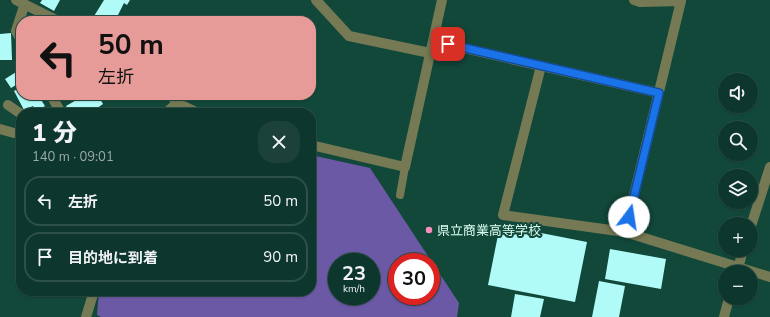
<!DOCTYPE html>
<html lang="ja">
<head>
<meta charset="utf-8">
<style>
	:root { --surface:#0d362c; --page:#1b4138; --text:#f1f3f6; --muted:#9aaba9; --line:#2d5048 }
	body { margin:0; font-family:"Nunito Sans","Noto Sans JP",sans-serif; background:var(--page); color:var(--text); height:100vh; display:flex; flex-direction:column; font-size:15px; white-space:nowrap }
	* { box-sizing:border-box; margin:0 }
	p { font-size:13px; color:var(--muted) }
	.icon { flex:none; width:22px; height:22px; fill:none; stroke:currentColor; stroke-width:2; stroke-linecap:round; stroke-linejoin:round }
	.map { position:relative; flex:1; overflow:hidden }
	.side { position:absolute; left:16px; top:108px; width:300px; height:188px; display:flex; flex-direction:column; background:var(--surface); border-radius:16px; box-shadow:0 1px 3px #0004,0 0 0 1px var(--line) }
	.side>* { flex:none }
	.hud { position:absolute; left:16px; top:16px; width:300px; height:84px; border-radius:16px; box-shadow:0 1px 3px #0004,0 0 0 1px var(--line); background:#e69b98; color:#111; overflow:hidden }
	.buttons { position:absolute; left:718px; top:73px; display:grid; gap:8px }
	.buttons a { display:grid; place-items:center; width:40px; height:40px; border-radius:50%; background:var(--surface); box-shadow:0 1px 3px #0004,0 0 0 1px var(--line); font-size:20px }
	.speed { position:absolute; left:328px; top:253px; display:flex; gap:8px; font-size:20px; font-weight:700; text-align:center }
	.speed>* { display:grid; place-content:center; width:52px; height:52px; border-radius:50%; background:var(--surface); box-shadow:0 1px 3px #0004,0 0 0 1px var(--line); line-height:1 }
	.speed small { font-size:10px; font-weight:400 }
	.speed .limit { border:6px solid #d22; background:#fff; color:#111 }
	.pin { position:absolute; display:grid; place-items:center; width:34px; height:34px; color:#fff; margin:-17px; border-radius:8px; box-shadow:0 2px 6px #0006 }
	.me { position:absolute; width:44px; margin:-22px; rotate:14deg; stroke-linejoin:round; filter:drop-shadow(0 0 3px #0008) }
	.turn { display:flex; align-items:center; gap:14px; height:84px; padding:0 16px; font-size:18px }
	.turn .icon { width:52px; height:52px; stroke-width:2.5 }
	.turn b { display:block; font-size:28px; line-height:34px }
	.round { display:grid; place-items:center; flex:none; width:42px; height:42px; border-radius:16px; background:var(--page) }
	.head { display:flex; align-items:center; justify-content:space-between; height:68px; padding:0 16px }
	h1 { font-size:24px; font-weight:800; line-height:30px }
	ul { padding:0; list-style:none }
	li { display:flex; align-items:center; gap:12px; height:50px; margin:0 8px 6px; padding:0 8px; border:2px solid var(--line); border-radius:16px }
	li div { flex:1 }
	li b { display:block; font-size:15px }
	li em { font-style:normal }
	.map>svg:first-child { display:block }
	.green { fill:#6b59a5; fill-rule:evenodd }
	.building { fill:#b0fbf8 }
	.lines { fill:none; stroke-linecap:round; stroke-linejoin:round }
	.service { stroke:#767a54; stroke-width:8 }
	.minor { stroke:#767a54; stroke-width:10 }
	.tertiary { stroke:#767a54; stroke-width:10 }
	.route-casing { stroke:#114b97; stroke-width:10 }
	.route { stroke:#1a73e8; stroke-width:7 }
	.poi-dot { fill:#fd8ec0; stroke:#11483a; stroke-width:1.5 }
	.labels { text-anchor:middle; stroke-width:4; stroke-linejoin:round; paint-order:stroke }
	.poi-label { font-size:13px; fill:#dafcf0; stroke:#11483a; text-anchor:start }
</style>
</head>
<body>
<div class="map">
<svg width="770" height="317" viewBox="0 0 770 317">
	<rect width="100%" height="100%" fill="#11483a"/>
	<!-- green -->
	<path class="green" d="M311 155 370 168 459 303 457 317H101L97 315 99 291H311ZM337 262H371V296H337ZM397 262H431V296H397Z"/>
	<!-- building -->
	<path class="building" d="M42 0H60L54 11 40 3Z
		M104 0H130L127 5 124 3 115 21H91Z
		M11 33 12 60H0V34Z
		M21 69V82L11 88 5 79Z
		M21 87V95H38L45 106 36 111 33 106 24 110 14 91Z
		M59 95H73L62 101Z
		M85 95H98L103 104 90 113H70L66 106Z
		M500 225 587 242 575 302 488 285Z
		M610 249 666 259 661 289 605 279Z
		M599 281 625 286 619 317H592Z
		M515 294 544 299 540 317H511Z"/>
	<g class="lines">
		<!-- service -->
		<path class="service" d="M400 195 405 167"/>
		<!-- minor -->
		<path class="minor" d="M16 0 58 21
			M316 0 349 36 430 53
			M21 40 16 31 24 6
			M433 41 659 93
			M541 66 503 215 625 232 770 277
			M51 95 61 113
			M171 95 177 103 198 113
			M8 105 21 114
			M166 113 177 103
			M0 129 14 133
			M311 145 405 167 442 0
			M625 232 681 1 640 2 634 0
			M86 317 94 291"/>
		<!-- tertiary -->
		<path class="tertiary" d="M751 226 770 167
			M737 272 743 250
			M724 317 729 298"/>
	</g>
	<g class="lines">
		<defs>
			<path id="route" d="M448 44 659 93 629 217"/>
		</defs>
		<!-- route casing -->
		<use href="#route" class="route-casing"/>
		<!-- route -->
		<use href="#route" class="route"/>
	</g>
	<!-- markers -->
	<circle class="poi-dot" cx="429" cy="230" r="4"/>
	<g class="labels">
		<!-- poi labels -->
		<g class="poi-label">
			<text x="437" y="235">県立商業高等学校</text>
		</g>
	</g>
</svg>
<div class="buttons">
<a><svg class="icon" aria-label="sound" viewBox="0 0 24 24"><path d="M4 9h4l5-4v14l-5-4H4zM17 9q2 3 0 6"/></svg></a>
<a><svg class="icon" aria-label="search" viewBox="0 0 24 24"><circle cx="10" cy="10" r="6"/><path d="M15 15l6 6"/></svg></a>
<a><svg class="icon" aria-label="layers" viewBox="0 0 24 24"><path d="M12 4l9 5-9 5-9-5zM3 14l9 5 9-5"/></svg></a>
<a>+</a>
<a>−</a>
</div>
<div class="speed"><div>23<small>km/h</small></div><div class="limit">30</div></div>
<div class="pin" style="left:448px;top:44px;background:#d93025"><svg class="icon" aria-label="arrive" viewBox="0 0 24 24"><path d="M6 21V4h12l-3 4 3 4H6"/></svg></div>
<svg class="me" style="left:629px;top:217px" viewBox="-20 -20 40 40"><circle r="19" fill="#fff"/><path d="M0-13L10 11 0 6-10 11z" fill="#1a73e8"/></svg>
<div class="hud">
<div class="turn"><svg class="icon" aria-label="left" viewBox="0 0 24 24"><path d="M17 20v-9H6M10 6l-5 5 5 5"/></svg><div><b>50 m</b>左折</div></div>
</div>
<section class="side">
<div class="head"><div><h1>1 分</h1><p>140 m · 09:01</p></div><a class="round"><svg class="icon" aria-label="close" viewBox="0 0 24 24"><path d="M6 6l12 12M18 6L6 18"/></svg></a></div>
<ul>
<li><svg class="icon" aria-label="left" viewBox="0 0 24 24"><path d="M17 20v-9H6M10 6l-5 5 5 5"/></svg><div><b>左折</b></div><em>50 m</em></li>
<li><svg class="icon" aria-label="arrive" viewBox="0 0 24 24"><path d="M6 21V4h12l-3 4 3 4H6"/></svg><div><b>目的地に到着</b></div><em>90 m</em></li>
</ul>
</section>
</div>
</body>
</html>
